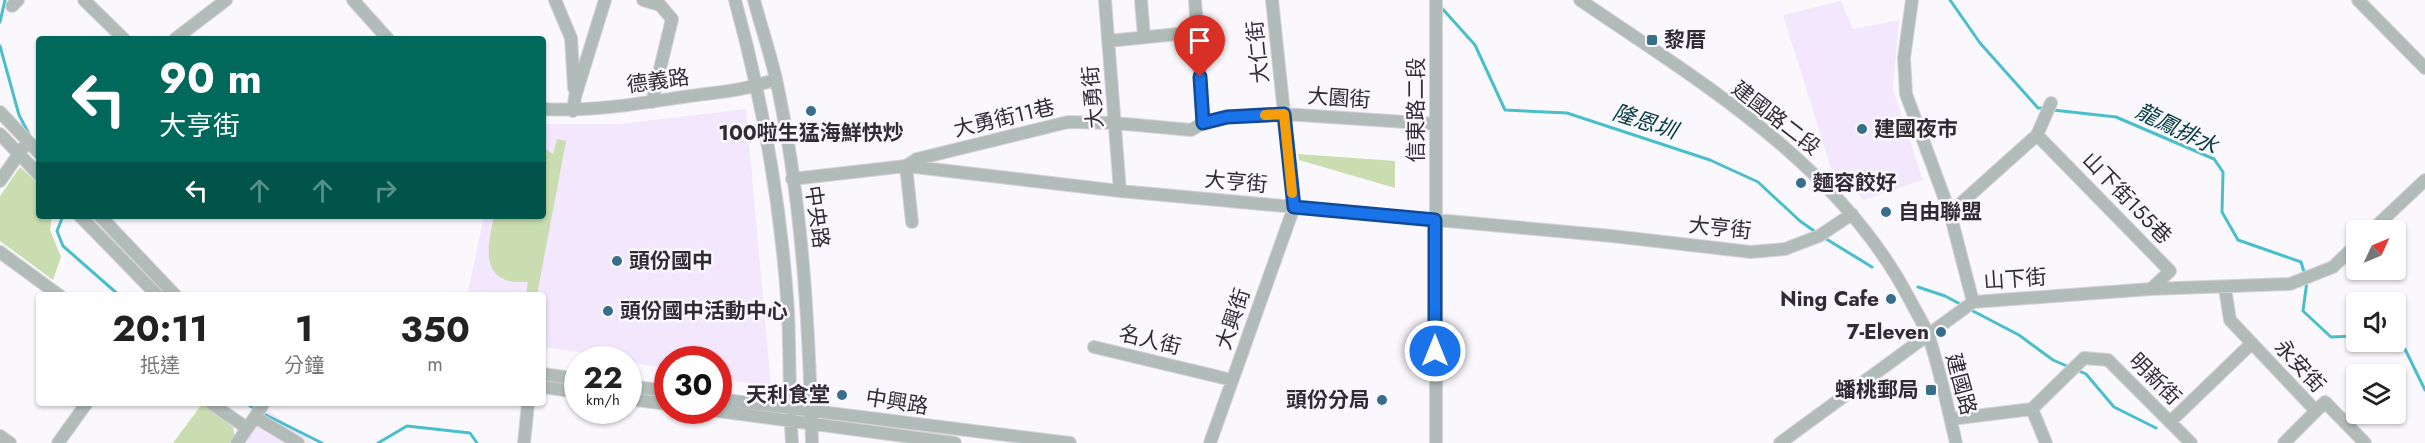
<!DOCTYPE html>
<html lang="zh-TW">
<head>
<meta charset="utf-8">
<style>
	:root { --surface:#fff; --page:#f2f2f2; --text:#222; --muted:#767676 }
	body { margin:0; font-family:Jost,"Noto Sans TC",sans-serif; background:var(--page); color:var(--text); height:100vh; display:flex; flex-direction:column; font-size:22px; white-space:nowrap }
	* { box-sizing:border-box; margin:0 }
	p { font-size:20px; color:var(--muted) }
	.icon { flex:none; width:33px; height:33px; fill:none; stroke:currentColor; stroke-width:2; stroke-linecap:round; stroke-linejoin:round }
	.map { position:relative; flex:1; overflow:hidden }
	.side { position:absolute; left:36px; top:292px; width:510px; height:114px; display:flex; flex-direction:column; background:var(--surface); border-radius:6px; box-shadow:0 2px 4px #0004 }
	.side>* { flex:none }
	.guide { position:absolute; left:36px; top:36px; width:510px; height:183px; border-radius:6px; box-shadow:0 2px 4px #0004; background:#00695c; color:#fff; overflow:hidden }
	.needle { width:39px; rotate:46deg }
	.buttons { position:absolute; left:2346px; top:220px; display:grid; gap:12px }
	.buttons a { display:grid; place-items:center; width:60px; height:60px; border-radius:6px; background:var(--surface); box-shadow:0 2px 4px #0004; font-size:30px }
	.speed { position:absolute; left:564px; top:346px; display:flex; gap:12px; font-size:30px; font-weight:700; text-align:center }
	.speed>* { display:grid; place-content:center; width:78px; height:78px; border-radius:50%; background:var(--surface); box-shadow:0 2px 4px #0004; line-height:1 }
	.speed small { font-size:15px; font-weight:400 }
	.speed .limit { border:9px solid #d22; background:#fff; color:#111 }
	.pin { position:absolute; display:grid; place-items:center; width:51px; height:51px; color:#fff; margin:-62px -26px; border-radius:50% 50% 50% 0; rotate:-45deg; box-shadow:0 0 6px #0007 }
	.pin .icon { rotate:45deg }
	.me { position:absolute; width:66px; margin:-33px; rotate:0deg; stroke-linejoin:round; filter:drop-shadow(0 0 4px #0008) }
	.turn { display:flex; align-items:center; gap:21px; height:126px; padding:0 24px; font-size:27px }
	.turn .icon { width:78px; height:78px; stroke-width:2.5 }
	.turn b { display:block; font-size:42px; line-height:51px }
	.lanes { display:flex; align-items:center; height:57px; padding:0 24px; background:#0003; justify-content:center; gap:30px; direction:ltr }
	.lanes .off { opacity:.35 }
	.eta { display:flex; justify-content:space-evenly; align-items:center; height:102px; text-align:center }
	.eta b { font-size:36px; font-weight:700; line-height:42px }
	.map>svg:first-child { display:block }
	.built { fill:#f3e7fd }
	.green { fill:#c9ddb0 }
	.lines { fill:none; stroke-linecap:round; stroke-linejoin:round }
	.stream { stroke:#49bfcc; stroke-width:3 }
	.minor-casing { stroke:#d6d3d8; stroke-width:14 }
	.minor { stroke:#b1bcb9; stroke-width:12 }
	.route-casing { stroke:#114b97; stroke-width:15 }
	.route { stroke:#1a73e8; stroke-width:10 }
	.slow { stroke:#f59e0b; stroke-width:10 }
	.poi-dot { fill:#386e8a; stroke:#faf8fc; stroke-width:2 }
	.labels { text-anchor:middle; stroke-width:5; stroke-linejoin:round; paint-order:stroke }
	.poi-label { font-size:21px; font-weight:bold; fill:#312c34; stroke:#faf8fc; text-anchor:start }
	.street-label { font-size:21px; fill:#312c34; stroke:#faf8fc }
	.water-label { font-size:22px; font-style:italic; fill:#053d43; stroke:#faf8fc }
</style>
</head>
<body>
<div class="map">
<svg width="2425" height="443" viewBox="0 0 2425 443">
	<rect width="100%" height="100%" fill="#faf8fc"/>
	<!-- built -->
	<path class="built" d="M1841 1 1853 29 1899 20 1893 89 1923 180 1864 200 1831 168 1783 15Z
		M746 109 771 387 719 378 718 360H668L667 369 629 362 628 360 543 347V296H467L484 216H543V124H619Z
		M261 405 314 443H234Z"/>
	<!-- green -->
	<path class="green" d="M557 139 566 141 537 295 526 294 528 282C522 281 516 283 509 281 479 273 490 238 494 216H543V147L553 154Z
		M1298 154 1395 161V188L1299 160Z
		M20 167 39 184V216H52L50 230 61 257 53 280 0 241V196Z
		M202 404 233 427 235 437 230 443H173Z"/>
	<g class="lines">
		<!-- stream -->
		<path class="stream" d="M1950 0 1980 43 2038 108H2043
			M1440 6 1475 45 1505 110 1567 113 1710 160 1758 182 1800 221 1817 233
			M0 22 5 0
			M0 46 19 115 30 136
			M2053 110 2116 117 2214 159 2223 172 2222 212 2238 240 2301 262 2305 275
			M63 216 57 231 63 246 120 296
			M1823 237 1872 267
			M2307 281 2303 311 2331 337 2356 336
			M1918 287 1945 296 1962 305
			M1971 310 2019 335 2053 360 2069 367
			M2387 342 2404 347 2425 390
			M2077 370 2086 374 2114 407 2156 428
			M247 404 257 410
			M262 413 322 443
			M378 443 407 426 470 433 477 443"/>
		<defs>
			<path id="minor" d="M84 0 124 39
				M353 0 388 39
				M555 0 571 38 574 88
				M643 0 660 5 672 19 652 102
				M735 0C763 102 781 205 788 311 790 355 789 399 792 443
				M754 0C761 26 770 53 776 79 802 198 809 322 812 443
				M1105 0 1120 191
				M1141 0 1144 37
				M1195 0 1203 123
				M1580 0C1702 83 1840 165 1910 300 1916 312 1924 324 1929 337 1940 371 1948 408 1956 443
				M1912 0 1904 58 1906 94 1950 213 1973 302
				M2358 0 2425 68
				M12 6 18 0
				M175 39 226 0
				M1108 41 1198 32
				M543 109C592 112 641 103 690 96 719 92 748 90 776 79
				M573 111 575 97 605 0
				M0 112 39 153
				M0 134 39 175
				M2037 135 2170 271 2151 289
				M792 179 906 166 1120 191 1612 236 1751 252 1785 249 1819 236 1852 214
				M0 181 23 148
				M1950 213 2037 135 2051 103
				M80 216 158 296
				M100 216 176 296
				M912 222 906 166 917 159 1068 122 1115 123 1191 130 1203 123 1227 117 1284 114 1436 124
				M2371 231 2425 180
				M0 252 60 296
				M2225 288 2230 320 2316 411
				M1094 347 1232 380
				M543 374 578 379
				M628 386 668 391
				M543 387 578 392
				M628 399 668 404
				M718 399 1070 443
				M212 404 247 428
				M2032 409 2046 443
				M718 411 955 443
				M255 417 263 404
				M1951 419 2032 409 2084 358 2108 360 2191 443
				M2170 422 2252 343
				M0 436 10 443
				M58 443 86 404
				M237 443 255 417 298 443
				M524 443 528 404
				M1210 443 1294 207 1272 0
				M1436 443V0
				M1780 443 1973 302 2151 289 2290 284 2333 267 2356 245
				M2284 443 2325 402 2365 443"/>
		</defs>
		<!-- minor casing -->
		<use href="#minor" class="minor-casing"/>
		<!-- minor -->
		<use href="#minor" class="minor"/>
	</g>
	<g class="lines">
		<defs>
			<path id="route" d="M1200 77 1203 123 1227 117 1284 114 1294 207 1435 220V351"/>
		</defs>
		<!-- route casing -->
		<use href="#route" class="route-casing"/>
		<!-- route -->
		<use href="#route" class="route"/>
		<!-- slow -->
		<path class="slow" d="M1265 115 1284 114 1292 193"/>
	</g>
	<!-- markers -->
	<g class="poi-dot">
		<rect x="1646" y="34" width="12" height="12" rx="3"/>
		<circle cx="811" cy="111" r="6"/>
		<circle cx="1862" cy="129" r="6"/>
		<circle cx="1801" cy="183" r="6"/>
		<circle cx="1886" cy="212" r="6"/>
		<circle cx="617" cy="261" r="6"/>
		<circle cx="1891" cy="299" r="6"/>
		<circle cx="608" cy="311" r="6"/>
		<circle cx="1941" cy="332" r="6"/>
		<rect x="1925" y="384" width="12" height="12" rx="3"/>
		<circle cx="842" cy="395" r="6"/>
		<circle cx="1382" cy="400" r="6"/>
	</g>
	<g class="labels">
		<!-- poi labels -->
		<g class="poi-label">
			<text x="1664" y="47">黎厝</text>
			<text x="1874" y="136">建國夜市</text>
			<text x="811" y="140" text-anchor="middle">100啦生猛海鮮快炒</text>
			<text x="1813" y="190">麵容餃好</text>
			<text x="1898" y="219">自由聯盟</text>
			<text x="629" y="268">頭份國中</text>
			<text x="1879" y="306" text-anchor="end">Ning Cafe</text>
			<text x="620" y="318">頭份國中活動中心</text>
			<text x="1929" y="339" text-anchor="end">7-Eleven</text>
			<text x="1919" y="397" text-anchor="end">蟠桃郵局</text>
			<text x="830" y="402" text-anchor="end">天利食堂</text>
			<text x="1370" y="407" text-anchor="end">頭份分局</text>
		</g>
		<!-- street labels -->
		<g class="street-label">
			<text transform="translate(1258 52) rotate(-96)" y="7">大仁街</text>
			<text transform="translate(658 81) rotate(-8)" y="7">德義路</text>
			<text transform="translate(1093 97) rotate(-95)" y="7">大勇街</text>
			<text transform="translate(1339 98) rotate(4)" y="7">大園街</text>
			<text transform="translate(1416 110) rotate(-90)" y="7">信東路二段</text>
			<text transform="translate(1004 118) rotate(-13)" y="7">大勇街11巷</text>
			<text transform="translate(1776 118) rotate(38)" y="7">建國路二段</text>
			<text transform="translate(1236 182) rotate(5)" y="7">大亨街</text>
			<text transform="translate(2127 198) rotate(46)" y="7">山下街155巷</text>
			<text transform="translate(817 217) rotate(82)" y="7">中央路</text>
			<text transform="translate(1720 228) rotate(6)" y="7">大亨街</text>
			<text transform="translate(2015 279) rotate(-4)" y="7">山下街</text>
			<text transform="translate(1233 319) rotate(-71)" y="7">大興街</text>
			<text transform="translate(1150 340) rotate(14)" y="7">名人街</text>
			<text transform="translate(2300 366) rotate(47)" y="7">永安街</text>
			<text transform="translate(2155 379) rotate(45)" y="7">明新街</text>
			<text transform="translate(1961 384) rotate(75)" y="7">建國路</text>
			<text transform="translate(897 402) rotate(9)" y="7">中興路</text>
		</g>
		<!-- water labels -->
		<g class="water-label">
			<text transform="translate(1645 121) rotate(18)" y="8">隆恩圳</text>
			<text transform="translate(2177 128) rotate(26)" y="8">龍鳳排水</text>
		</g>
	</g>
</svg>
<div class="buttons">
<a><svg class="needle" viewBox="-14 -14 28 28"><path d="M0-13l5 13h-10z" fill="#e53935"/><path d="M0 13l5-13h-10z" fill="#767676"/></svg></a>
<a><svg class="icon" aria-label="sound" viewBox="0 0 24 24"><path d="M4 9h4l5-4v14l-5-4H4zM17 9q2 3 0 6"/></svg></a>
<a><svg class="icon" aria-label="layers" viewBox="0 0 24 24"><path d="M12 4l9 5-9 5-9-5zM3 14l9 5 9-5"/></svg></a>
</div>
<div class="speed"><div>22<small>km/h</small></div><div class="limit">30</div></div>
<div class="pin" style="left:1200px;top:77px;background:#d93025"><svg class="icon" aria-label="arrive" viewBox="0 0 24 24"><path d="M6 21V4h12l-3 4 3 4H6"/></svg></div>
<svg class="me" style="left:1435px;top:351px" viewBox="-20 -20 40 40"><circle r="17" fill="#1a73e8" stroke="#fff" stroke-width="3"/><path d="M0-11L8 9 0 5-8 9z" fill="#fff"/></svg>
<div class="guide">
<div class="turn"><svg class="icon" aria-label="left" viewBox="0 0 24 24"><path d="M17 20v-9H6M10 6l-5 5 5 5"/></svg><div><b>90 m</b>大亨街</div></div>
<div class="lanes"><svg class="icon" aria-label="left" viewBox="0 0 24 24"><path d="M17 20v-9H6M10 6l-5 5 5 5"/></svg><svg class="icon off" aria-label="ahead" viewBox="0 0 24 24"><path d="M12 20V5M6 11l6-6 6 6"/></svg><svg class="icon off" aria-label="ahead" viewBox="0 0 24 24"><path d="M12 20V5M6 11l6-6 6 6"/></svg><svg class="icon off" aria-label="right" viewBox="0 0 24 24"><path d="M7 20v-9h11M14 6l5 5-5 5"/></svg></div>
</div>
<section class="side">
<div class="eta">
<div><b>20:11</b><p>抵達</p></div>
<div><b>1</b><p>分鐘</p></div>
<div><b>350</b><p>m</p></div>
</div>
</section>
</div>
</body>
</html>
